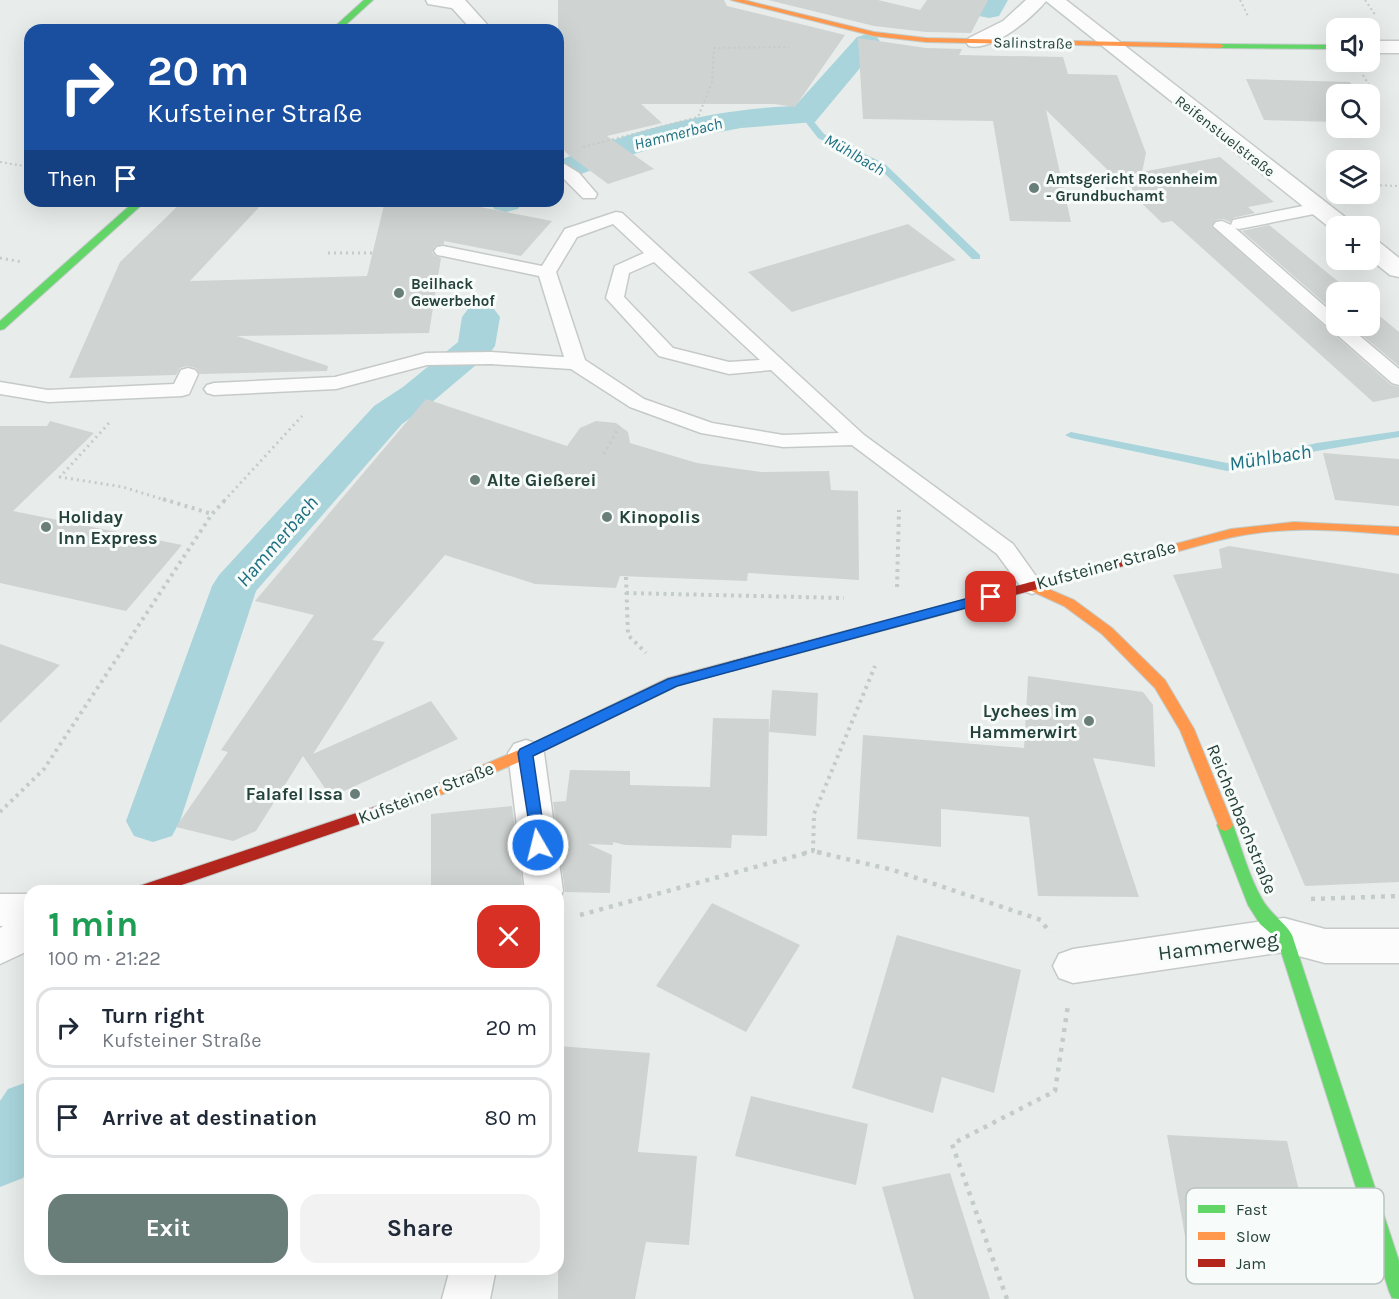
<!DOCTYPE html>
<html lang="en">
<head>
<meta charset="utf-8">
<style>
	:root { --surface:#fff; --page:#f2f2f3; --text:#1f2937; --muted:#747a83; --line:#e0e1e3; --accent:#697e78 }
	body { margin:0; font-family:Karla,sans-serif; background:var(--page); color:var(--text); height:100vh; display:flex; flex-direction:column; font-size:22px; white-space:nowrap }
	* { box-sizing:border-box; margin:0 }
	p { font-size:20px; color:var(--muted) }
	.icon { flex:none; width:33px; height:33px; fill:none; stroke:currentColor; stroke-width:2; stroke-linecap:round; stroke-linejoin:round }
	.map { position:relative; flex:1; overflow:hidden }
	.side { position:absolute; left:24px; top:885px; width:540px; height:390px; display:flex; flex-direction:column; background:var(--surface); border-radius:18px; box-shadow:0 6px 24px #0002 }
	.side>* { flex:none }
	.hud { position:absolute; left:24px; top:24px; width:540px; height:183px; border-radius:18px; box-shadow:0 6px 24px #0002; background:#1a4fa0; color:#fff; overflow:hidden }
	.controls { position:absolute; left:1326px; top:18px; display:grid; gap:12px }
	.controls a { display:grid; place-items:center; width:54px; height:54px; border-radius:12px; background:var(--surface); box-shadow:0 6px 24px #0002; font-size:30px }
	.pin { position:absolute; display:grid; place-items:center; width:51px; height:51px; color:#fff; margin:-26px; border-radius:12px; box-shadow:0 3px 9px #0006 }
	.me { position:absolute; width:66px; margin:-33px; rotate:352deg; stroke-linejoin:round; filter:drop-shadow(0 0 4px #0008) }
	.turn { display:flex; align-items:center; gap:21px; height:126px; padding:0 24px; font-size:27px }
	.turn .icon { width:78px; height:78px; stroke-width:2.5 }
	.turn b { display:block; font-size:42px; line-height:51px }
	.then { display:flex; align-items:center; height:57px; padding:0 24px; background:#0003; gap:12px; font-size:22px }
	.round { display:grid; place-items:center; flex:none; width:63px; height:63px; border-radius:18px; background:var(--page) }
	.headline { display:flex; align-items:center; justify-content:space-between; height:102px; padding:0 24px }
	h1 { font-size:36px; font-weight:700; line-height:45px; color:#1e9e55 }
	.button { display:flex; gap:12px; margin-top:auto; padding:12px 24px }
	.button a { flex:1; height:69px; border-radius:18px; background:var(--accent); color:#fff; font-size:24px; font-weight:700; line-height:69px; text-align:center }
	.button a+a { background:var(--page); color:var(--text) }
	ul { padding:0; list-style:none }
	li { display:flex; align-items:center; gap:18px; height:81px; margin:0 12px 9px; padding:0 12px; border:3px solid var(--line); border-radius:18px }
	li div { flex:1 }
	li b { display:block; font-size:22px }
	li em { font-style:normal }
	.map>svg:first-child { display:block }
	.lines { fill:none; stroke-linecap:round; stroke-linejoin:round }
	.stream { fill:#a9d4db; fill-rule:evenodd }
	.canal { fill:#a9d4db; fill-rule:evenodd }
	.building { fill:#cfd4d2 }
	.lane-casing { stroke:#c5cac8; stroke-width:3 }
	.street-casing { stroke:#c5cac8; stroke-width:3 }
	.fast-casing { stroke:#c3cbc8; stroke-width:2 }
	.slow-casing { stroke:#c3cbc8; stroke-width:2 }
	.jam-casing { stroke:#c3cbc8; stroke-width:2 }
	.path-far3 { stroke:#c3ccca; stroke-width:2; stroke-dasharray:2 3; stroke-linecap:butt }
	.path-far2 { stroke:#c3ccca; stroke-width:3; stroke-dasharray:2 4; stroke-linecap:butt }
	.path-far1 { stroke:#c3ccca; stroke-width:4; stroke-dasharray:3 4.5; stroke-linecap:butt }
	.path { stroke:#c3ccca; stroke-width:4.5; stroke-dasharray:4 6; stroke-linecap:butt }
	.lane { fill:#fcfcfc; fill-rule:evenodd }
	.street { fill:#fcfcfc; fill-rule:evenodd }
	.fast { fill:#63d668; fill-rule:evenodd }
	.slow { fill:#ff974d; fill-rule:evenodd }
	.jam { fill:#b3261e; fill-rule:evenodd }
	.route { fill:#1a73e8; stroke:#114b97; stroke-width:1.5 }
	.poi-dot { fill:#697e78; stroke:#f7fbf9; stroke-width:2 }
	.labels { text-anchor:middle; stroke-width:6; stroke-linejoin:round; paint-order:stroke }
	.far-street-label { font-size:15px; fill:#24423a; stroke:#f7fbf9 }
	.far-poi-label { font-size:15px; font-weight:bold; fill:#24423a; stroke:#f7fbf9; text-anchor:start }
	.far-water-label { font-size:16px; font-style:italic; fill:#1c6f80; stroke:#f7fbf9 }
	.poi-label { font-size:18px; font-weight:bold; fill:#24423a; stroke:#f7fbf9; text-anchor:start }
	.street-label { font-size:18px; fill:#24423a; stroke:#f7fbf9 }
	.water-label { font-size:20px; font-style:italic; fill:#1c6f80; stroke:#f7fbf9 }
	.near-street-label { font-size:21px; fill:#24423a; stroke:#f7fbf9 }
	.key { fill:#f7fbf9; stroke:#b8c4c0; stroke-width:1.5 }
	.key-label { font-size:16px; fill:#24423a }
</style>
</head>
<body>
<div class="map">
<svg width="1399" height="1299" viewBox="0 0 1399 1299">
	<rect width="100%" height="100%" fill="#e8edeb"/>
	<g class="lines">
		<!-- stream -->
		<path class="stream" d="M801 113H807L824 134 885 164 980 255V259H972L879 168 818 138 800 115Z
			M1399 431V437L1317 451 1227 471 1071 438 1065 435 1071 432 1227 463 1317 443Z"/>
		<!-- canal -->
		<path class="canal" d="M982 0H1008L999 16 989 18 979 16 975 10Z
			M867 34 877 37 881 43 815 122 741 128 683 139 628 156 558 183V161C633 129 713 109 795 106L857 37Z
			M490 201H524L518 209 506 212 494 209Z
			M481 306 494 309 500 317 495 346 489 354 431 403 402 424 256 591 180 821 172 836 153 842 134 836 126 821 212 586 219 575 374 406 403 387 458 342 462 317 468 309Z
			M30 1081V1166L23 1178 0 1187V1101L8 1089Z"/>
	</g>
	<!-- building -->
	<path class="building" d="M558 0H724L727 6 845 35 795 107 774 104H641L662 123 607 136 654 169 608 184 566 153 562 147 558 148Z
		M768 0H878L920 10 927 0H988L971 33 926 32 874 26Z
		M858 38 926 48 962 49 959 55 1063 57 1068 74 1117 75 1146 153 1142 172 1220 157 1274 202 1248 207 1255 213 1233 218 1230 222 1223 219 1216 220 1211 226 1391 385 1399 387V397L1373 402 1172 221 1162 223 1046 110 1071 222 1010 221 993 121 863 119Z
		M1246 79 1350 82 1358 94H1336V122L1264 120Z
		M183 201H265L190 281 367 276 385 201H449L552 221 521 256 444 241V244L435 246 432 252 435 256 441 258 429 333 237 336 328 366 327 371 200 374 196 368 187 366 180 368 176 375 69 378 120 262Z
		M908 224 956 260 792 312 748 272Z
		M1269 225 1351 292H1336V313L1242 231Z
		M1370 308 1399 332V366L1351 326H1370Z
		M426 399 567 446 580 428 596 421 616 423 628 432 630 443 697 463 761 472 829 471 831 490 858 491 859 580 748 573 747 581 620 576 616 588 535 584 445 555 372 640 385 642 313 754 431 701 458 739 331 797 303 756 256 831 233 841 176 827 228 752 221 750 314 615 255 601Z
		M50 421 94 433 13 511 182 545 126 611 0 583V426H47Z
		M1323 453 1399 459V506L1335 500Z
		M1229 546 1399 574V882L1305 886 1173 575 1222 568 1219 549Z
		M0 644 60 665 0 723Z
		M1028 676 1143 692 1153 705 1155 767 1093 758 1139 897 1038 896 1029 817 941 809V847L857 839 863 735 1024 748Z
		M772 690 818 693 816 736 769 732Z
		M713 718 769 719 767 836 732 835 731 848 625 845 613 842V845L588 844 612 855 610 893 565 892 553 802 566 801 570 770 630 771V785L710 787Z
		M512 806 523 891H431V814Z
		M712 903 800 945 746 1032 656 986Z
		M897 935 1021 970 994 1093 942 1077 933 1113 852 1088Z
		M558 1046 650 1053 638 1152 697 1156 689 1245 646 1242 635 1299H558Z
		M751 1096 868 1124 856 1185 735 1156Z
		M1167 1135 1287 1141 1314 1253 1187 1247Z
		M950 1173 990 1299H914L882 1187Z"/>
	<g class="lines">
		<defs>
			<path id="lane" d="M558 160 579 173 597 194 595 198H583L558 173Z
				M1318 203 1324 204 1326 208 1324 212 1239 229 1235 228 1336 316V326H1348L1399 369V385L1392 383 1213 226 1216 222 1222 221 1231 225 1233 220Z
				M616 212 622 213 864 435 1013 544 1043 586 1040 591 1032 594 1024 591 997 554 852 445 783 447 701 433 630 407 571 369 491 364 427 365 336 389 214 395 207 393 204 389 207 385 214 383 335 377 426 353 491 352 564 357 539 276 443 256 437 255 434 251 437 247 443 246 542 266 565 229ZM613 224 644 253 615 266 606 298 659 356 729 374 771 370 839 433 783 435 712 423 644 399 585 360 556 272 577 237ZM654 262 760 360 729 362 673 348 624 297 629 273Z
				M188 368 195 370 198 374 189 394 182 396 48 402 0 394V382L48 390 174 384 181 370Z"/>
			<path id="street" d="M426 0H465L492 30H472L452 8 428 4Z
				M1026 0H1066L1350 221 1353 226H1336V232L1334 231 1046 1C1032 18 992 52 969 46L966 42 969 38 1003 21Z
				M1370 41H1399V53H1370Z
				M1370 240 1379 242 1399 258V277L1390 275 1370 259Z
				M526 740 538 744 544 753 563 891 558 901V891H525L508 753 514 744Z
				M0 894H30V950L0 964V928L3 926H0Z
				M1284 918 1325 929H1399V963H1325L1284 952 1073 983 1059 978 1053 966 1059 954 1073 949Z
				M450 1269H496L490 1299H442Z"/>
			<path id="fast" d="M364 0H373L340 30H331Z
				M1217 44 1336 45V49L1220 48H1217Z
				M135 201H146L4 329 0 330V321Z
				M1225 819 1230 821 1233 825C1242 849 1249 877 1262 899 1270 914 1286 923 1292 935L1399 1261V1299L1392 1298 1389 1291 1277 939 1260 924 1248 905 1217 825 1220 821Z"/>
			<path id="slow" d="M731 0H744L874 32 926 38 1220 44 1224 46 1220 48 926 42 874 36Z
				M1294 522 1399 527V535C1350 531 1299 526 1250 534 1222 538 1195 547 1168 554L1162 550 1164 547 1231 529Z
				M1032 582 1074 600 1112 628 1165 680 1194 729 1233 825 1230 829 1225 831 1220 829 1180 730 1155 688 1102 634 1064 606 1027 589 1026 586 1027 583Z
				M732 661 737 663 739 666 737 669 677 686 531 757 424 802 419 804 414 802 412 798 414 794 521 749 668 678Z"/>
			<path id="jam" d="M1168 546 1174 550 1172 553 732 671 725 666 732 661Z
				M419 792 424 794 426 798 424 802 164 891H137L139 886Z"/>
		</defs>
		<!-- lane casing -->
		<use href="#lane" class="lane-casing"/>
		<!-- street casing -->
		<use href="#street" class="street-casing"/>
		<!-- fast casing -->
		<use href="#fast" class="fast-casing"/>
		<!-- slow casing -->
		<use href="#slow" class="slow-casing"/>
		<!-- jam casing -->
		<use href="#jam" class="jam-casing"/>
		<!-- path-far3 -->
		<path class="path-far3" d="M1240 0 1248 16
			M1365 0 1376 16
			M1363 75 1381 105
			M583 147 698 117 712 82 714 48 789 47
			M0 162 30 167
			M1370 185 1399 186"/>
		<!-- path-far2 -->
		<path class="path-far2" d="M328 253H373
			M0 258 22 262
			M109 423 60 477 123 487 168 501
			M604 454 619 427
			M224 501 302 416"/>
		<!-- path-far1 -->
		<path class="path-far1" d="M163 499 212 514
			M626 577 628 635 646 653
			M897 587 899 510
			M626 593 844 598
			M0 812 44 769 212 514 226 499
			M813 851 814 814 875 666
			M804 853 813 851 823 853"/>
		<!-- path -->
		<path class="path" d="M817 852 893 870 1041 920 1050 933
			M1311 899 1399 896
			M580 915 810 852
			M1007 1299 952 1144 1055 1091 1068 1005"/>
		<!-- lane -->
		<use href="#lane" class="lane"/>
		<!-- street -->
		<use href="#street" class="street"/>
		<!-- fast -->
		<use href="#fast" class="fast"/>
		<!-- slow -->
		<use href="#slow" class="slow"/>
		<!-- jam -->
		<use href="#jam" class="jam"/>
	</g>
	<!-- route -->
	<path class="route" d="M991 592 995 593 997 597 995 600 677 686 533 756 546 845 544 849 538 851 533 849 518 753 520 749 668 679Z"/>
	<!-- markers -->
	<g class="poi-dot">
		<circle cx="1034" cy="188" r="6"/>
		<circle cx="399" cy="293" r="6"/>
		<circle cx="475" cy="480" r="6"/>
		<circle cx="607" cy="517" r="6"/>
		<circle cx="46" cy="527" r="6"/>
		<circle cx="1089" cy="721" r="6"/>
		<circle cx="355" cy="794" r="6"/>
	</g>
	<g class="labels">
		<!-- far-street labels -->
		<g class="far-street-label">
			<text transform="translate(1033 43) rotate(1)" y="5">Salinstraße</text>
			<text transform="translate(1225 136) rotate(38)" y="5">Reifenstuelstraße</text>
		</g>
		<!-- far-poi labels -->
		<g class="far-poi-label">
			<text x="1046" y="184">Amtsgericht Rosenheim<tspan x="1046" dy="17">- Grundbuchamt</tspan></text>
			<text x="411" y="289">Beilhack<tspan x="411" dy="17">Gewerbehof</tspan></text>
		</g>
		<!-- far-water labels -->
		<g class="far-water-label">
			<text transform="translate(678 133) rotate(-14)" y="6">Hammerbach</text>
			<text transform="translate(855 154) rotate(30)" y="6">Mühlbach</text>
		</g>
		<!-- poi labels -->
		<g class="poi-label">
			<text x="487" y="486">Alte Gießerei</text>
			<text x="58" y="523">Holiday<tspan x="58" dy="21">Inn Express</tspan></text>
			<text x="619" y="523">Kinopolis</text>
			<text x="1077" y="717" text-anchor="end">Lychees im<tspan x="1077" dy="21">Hammerwirt</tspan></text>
			<text x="343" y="800" text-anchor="end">Falafel Issa</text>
		</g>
		<!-- street labels -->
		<g class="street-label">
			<text transform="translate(1106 565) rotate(-15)" y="6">Kufsteiner Straße</text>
			<text transform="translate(426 793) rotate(-21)" y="6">Kufsteiner Straße</text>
			<text transform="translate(1242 819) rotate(68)" y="6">Reichenbachstraße</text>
		</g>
		<!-- water labels -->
		<g class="water-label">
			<text transform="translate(1270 457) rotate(-9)" y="7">Mühlbach</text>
			<text transform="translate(277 541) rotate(-49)" y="7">Hammerbach</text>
		</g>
		<!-- near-street labels -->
		<g class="near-street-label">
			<text transform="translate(1218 946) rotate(-7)" y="7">Hammerweg</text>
		</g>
	</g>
	<!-- legend -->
	<rect x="1186" y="1188" width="198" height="96" rx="9" class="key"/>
	<rect x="1198" y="1205" width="27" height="8" fill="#63d668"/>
	<rect x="1198" y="1232" width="27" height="8" fill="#ff974d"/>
	<rect x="1198" y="1259" width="27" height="8" fill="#b3261e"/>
	<g class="key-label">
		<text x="1236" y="1215">Fast</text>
		<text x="1236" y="1242">Slow</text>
		<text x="1236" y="1269">Jam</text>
	</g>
</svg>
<div class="controls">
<a><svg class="icon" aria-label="sound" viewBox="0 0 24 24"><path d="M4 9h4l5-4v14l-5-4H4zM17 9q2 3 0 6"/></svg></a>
<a><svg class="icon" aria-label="search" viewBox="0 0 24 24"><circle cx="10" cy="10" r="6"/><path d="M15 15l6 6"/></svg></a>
<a><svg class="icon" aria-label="layers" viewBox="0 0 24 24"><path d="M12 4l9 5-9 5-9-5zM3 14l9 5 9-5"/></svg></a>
<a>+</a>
<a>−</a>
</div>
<div class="pin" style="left:991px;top:597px;background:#d93025"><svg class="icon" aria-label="arrive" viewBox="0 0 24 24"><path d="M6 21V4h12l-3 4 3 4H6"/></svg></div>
<svg class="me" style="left:538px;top:845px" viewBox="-20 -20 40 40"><circle r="17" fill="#1a73e8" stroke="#fff" stroke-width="3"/><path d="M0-11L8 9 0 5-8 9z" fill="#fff"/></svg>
<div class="hud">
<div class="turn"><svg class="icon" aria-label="right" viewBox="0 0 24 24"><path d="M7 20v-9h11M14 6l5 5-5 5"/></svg><div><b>20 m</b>Kufsteiner Straße</div></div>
<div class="then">Then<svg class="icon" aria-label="arrive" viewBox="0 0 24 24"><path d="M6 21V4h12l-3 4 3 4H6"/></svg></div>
</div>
<section class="side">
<div class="headline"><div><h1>1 min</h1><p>100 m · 21:22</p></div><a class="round" style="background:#d93025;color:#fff"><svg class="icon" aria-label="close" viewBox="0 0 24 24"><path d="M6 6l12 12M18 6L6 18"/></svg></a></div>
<ul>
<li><svg class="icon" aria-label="right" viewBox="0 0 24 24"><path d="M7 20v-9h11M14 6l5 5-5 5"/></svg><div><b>Turn right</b><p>Kufsteiner Straße</p></div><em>20 m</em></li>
<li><svg class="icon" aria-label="arrive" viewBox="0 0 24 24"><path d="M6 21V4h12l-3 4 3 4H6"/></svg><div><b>Arrive at destination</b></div><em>80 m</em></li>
</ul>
<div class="button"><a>Exit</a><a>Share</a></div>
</section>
</div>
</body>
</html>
